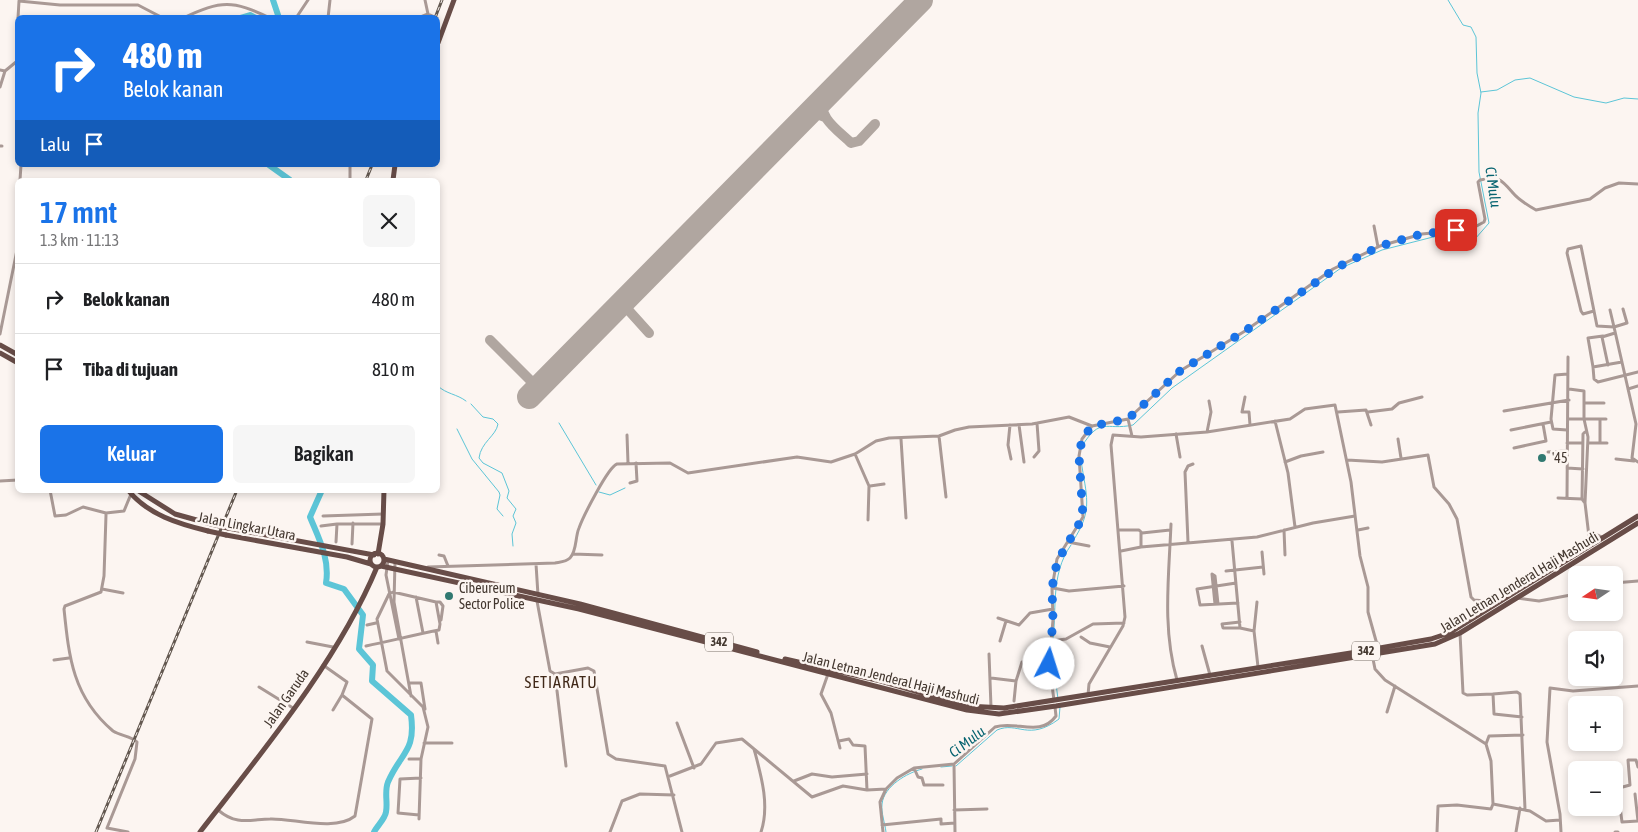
<!DOCTYPE html>
<html lang="id">
<head>
<meta charset="utf-8">
<style>
	:root { --surface:#fff; --page:#f6f6f6; --text:#202124; --muted:#757577; --line:#e0e0e0; --accent:#1a73e8 }
	body { margin:0; font-family:"Asap Condensed",sans-serif; background:var(--page); color:var(--text); height:100vh; display:flex; flex-direction:column; font-size:19px; white-space:nowrap }
	* { box-sizing:border-box; margin:0 }
	p { font-size:16px; color:var(--muted) }
	.icon { flex:none; width:28px; height:28px; fill:none; stroke:currentColor; stroke-width:2; stroke-linecap:round; stroke-linejoin:round }
	.map { position:relative; flex:1; overflow:hidden }
	.side { position:absolute; left:15px; top:178px; width:425px; height:315px; display:flex; flex-direction:column; background:var(--surface); border-radius:8px; box-shadow:0 2px 8px #0003 }
	.side>* { flex:none }
	.guide { position:absolute; left:15px; top:15px; width:425px; height:152px; border-radius:8px; box-shadow:0 2px 8px #0003; background:#1a73e8; color:#fff; overflow:hidden }
	.needle { width:32px; rotate:257deg }
	.tools { position:absolute; left:1568px; top:566px; display:grid; gap:10px }
	.tools a { display:grid; place-items:center; width:55px; height:55px; border-radius:8px; background:var(--surface); box-shadow:0 2px 8px #0003; font-size:25px }
	.pin { position:absolute; display:grid; place-items:center; width:42px; height:42px; color:#fff; margin:-21px; border-radius:10px; box-shadow:0 2px 8px #0006 }
	.me { position:absolute; width:55px; margin:-28px; rotate:5deg; stroke-linejoin:round; filter:drop-shadow(0 0 4px #0008) }
	.turn { display:flex; align-items:center; gap:18px; height:105px; padding:0 25px; font-size:22px }
	.turn .icon { width:65px; height:65px; stroke-width:2.5 }
	.turn b { display:block; font-size:35px; line-height:42px }
	.then { display:flex; align-items:center; height:48px; padding:0 25px; background:#0003; gap:10px; font-size:19px }
	.round { display:grid; place-items:center; flex:none; width:52px; height:52px; border-radius:8px; background:var(--page) }
	.summary { display:flex; align-items:center; justify-content:space-between; height:85px; padding:0 25px }
	h1 { font-size:30px; font-weight:600; line-height:38px; color:var(--accent) }
	.primary-button { display:flex; gap:10px; margin-top:auto; padding:10px 25px }
	.primary-button a { flex:1; height:58px; border-radius:8px; background:var(--accent); color:#fff; font-size:20px; font-weight:600; line-height:58px; text-align:center }
	.primary-button a+a { background:var(--page); color:var(--text) }
	ul { padding:0; list-style:none }
	li { display:flex; align-items:center; gap:15px; height:70px; padding:0 25px; border-top:1px solid var(--line) }
	li div { flex:1 }
	li b { display:block; font-size:19px }
	li em { font-style:normal }
	.map>svg:first-child { display:block }
	.lines { fill:none; stroke-linecap:round; stroke-linejoin:round }
	.stream { stroke:#5cc5d7; stroke-width:1 }
	.river { stroke:#5cc5d7; stroke-width:6 }
	.taxiway { stroke:#b0a6a0; stroke-width:10 }
	.runway { stroke:#b0a6a0; stroke-width:24 }
	.minor { stroke:#a99995; stroke-width:3 }
	.primary { stroke:#684d48; stroke-width:5 }
	.rail-casing { stroke:#635850; stroke-width:3 }
	.rail { stroke:#fcf5f1; stroke-width:1; stroke-dasharray:4; stroke-linecap:butt }
	.primary-bridge { stroke:#684d48; stroke-width:5 }
	.route { stroke:#1a73e8; stroke-width:9; stroke-dasharray:0 16.2 }
	.poi-dot { fill:#317971; stroke:#fcf5f1; stroke-width:2 }
	.labels { text-anchor:middle; stroke-width:5; stroke-linejoin:round; paint-order:stroke }
	.shield { fill:#fcf5f1; stroke:#7a7069; stroke-width:1 }
	.shield-label { font-size:12px; font-weight:bold; fill:#43372f }
	.poi-label { font-size:14px; fill:#43372f; stroke:#fcf5f1; text-anchor:start }
	.street-label { font-size:14px; fill:#43372f; stroke:#fcf5f1 }
	.water-label { font-size:15px; font-style:italic; fill:#056370; stroke:#fcf5f1 }
	.quarter-label { font-size:16px; letter-spacing:1px; fill:#402818; stroke:#fcf5f1 }
</style>
</head>
<body>
<div class="map">
<svg width="1638" height="832" viewBox="0 0 1638 832">
	<rect width="100%" height="100%" fill="#fcf5f1"/>
	<g class="lines">
		<!-- stream -->
		<path class="stream" d="M1481 92 1497 90 1515 80 1530 78 1574 97 1606 103 1624 98 1638 99
			M438 386C446 394 457 394 466 401
			M471 404 483 417 493 419 498 424C496 436 481 442 479 458L483 463 502 473 509 491 507 498 516 509 513 516 516 523 512 534 513 546
			M559 423 596 485
			M457 429 472 459 499 492 500 495 497 509 503 516
			M1082 446C1101 416 1105 431 1133 425L1172 388 1341 268 1382 250 1433 237 1446 235 1463 244 1468 243 1475 239 1489 223 1479 172 1478 113 1481 93 1477 73 1476 37 1471 27 1463 25 1448 0
			M599 492 610 495 625 488
			M1073 541C1094 509 1086 496 1081 460
			M1052 647C1058 611 1049 576 1071 545
			M1052 653 1058 699
			M956 766 997 730C1018 721 1028 742 1059 719L1060 707
			M941 767 952 766
			M886 832C885 823 881 813 882 804 884 786 907 773 922 769"/>
		<!-- river -->
		<path class="river" d="M273 0 279 18
			M240 18 250 15 256 18
			M269 165 290 180
			M322 490 310 517C319 539 330 559 326 583L344 589 363 615 359 649 373 665 372 681 411 715C416 752 401 752 388 782 384 792 388 802 386 812 385 819 377 826 374 832"/>
		<!-- taxiway -->
		<path class="taxiway" d="M824 98C816 117 839 131 851 143L859 141 875 124
			M806 116 817 114 825 117
			M622 303 649 333
			M490 340 538 388"/>
		<!-- runway -->
		<path class="runway" d="M529 397 921 0"/>
		<!-- minor -->
		<path class="minor" d="M425 0 428 14 437 18
			M18 18 19 1 60 5H138L163 18
			M183 18C222 0 232 0 270 18
			M296 18 308 0
			M328 18 330 0
			M418 18 428 14
			M18 21V69
			M0 70 5 71 16 62
			M0 87 5 71
			M0 146H2
			M20 180 21 165
			M350 180V165
			M1374 226 1378 247
			M1610 310 1614 327 1627 323 1623 309
			M1594 311 1583 314 1581 311 1567 253 1568 249 1581 246 1597 326 1614 327 1636 424 1632 458 1638 462
			M0 334 18 245
			M1622 362 1593 367 1594 379 1598 382 1638 372
			M1608 365 1602 337 1615 333
			M1593 367 1588 338 1603 336
			M1569 389 1584 391V419L1588 437 1585 503
			M1628 389 1638 386
			M1245 397 1242 412H1249L1250 425
			M1585 403H1604
			M1504 411 1569 400
			M1338 412 1366 410 1371 425
			M1368 412 1392 409 1399 403 1422 397
			M1128 419 1132 436
			M1568 419H1606
			M1600 419V443
			M1275 421 1288 473 1295 527
			M1010 425 1008 445 1011 459
			M1019 425 1024 462
			M1511 430 1551 422
			M1567 430 1553 429 1551 419 1555 375 1568 374
			M1207 432 1211 412 1209 401
			M1585 432 1583 434 1582 499 1585 503 1590 545
			M1176 434 1180 457
			M627 435 628 463
			M939 436 946 497
			M901 439 906 518
			M1398 439 1401 458
			M1567 443H1583
			M1588 443H1607
			M1514 448 1546 441 1543 424
			M1548 452 1567 451
			M855 454 869 486 868 520
			M1034 457 1039 451 1037 423
			M1616 459 1634 461
			M1347 460 1382 462 1428 455 1434 487 1449 504 1457 519 1471 597 1474 600 1497 602
			M1285 462 1301 456 1323 452
			M1567 468 1583 469
			M0 481 18 480
			M630 483 637 481 636 463
			M870 486 884 484
			M50 490 55 516 66 515 83 507 106 513V515L104 576 101 592 65 606 64 609C69 658 73 697 113 731 121 736 131 736 137 742L135 759 107 828 128 832
			M1558 498 1582 499
			M1567 498 1568 357
			M106 513 124 511 131 494
			M323 516 383 514
			M1171 524C1169 576 1162 628 1177 680
			M321 526 337 524
			M1118 530H1139L1142 533 1170 530
			M1284 530 1285 555
			M1358 530 1368 528
			M1589 531 1602 537
			M1141 533V547
			M1232 541 1240 628
			M336 542 337 524H382
			M1068 542 1089 546
			M1188 542 1185 472 1188 466 1193 464
			M352 544 353 523
			M1121 551 1141 547 1257 537 1313 523 1355 516
			M1262 552 1264 574
			M573 554 602 555
			M439 555 444 556 448 566
			M388 560 386 575 399 639
			M395 562 394 602 411 696
			M536 564 538 595
			M428 567 555 563C560 562 566 562 570 558 577 551 575 537 579 528 583 517 608 467 617 464L670 463 688 473 797 457 831 462 855 454 876 441 889 438 939 436 955 430 969 427 1032 424 1069 417 1092 426 1128 419 1180 371 1245 331 1333 269 1380 246 1422 234 1471 229 1484 222 1485 219 1478 182 1480 180C1499 176 1501 179 1513 193 1518 199 1529 206 1536 210L1590 199 1605 188 1619 183 1638 184
			M1226 571 1263 567
			M1236 583 1197 589 1200 605 1238 603
			M1614 583 1638 581
			M1053 588 1069 591 1124 586
			M102 589 123 593
			M416 597 423 633
			M1517 598 1539 601 1576 594
			M537 601 550 671 555 674 588 668 594 671 608 754 616 759 665 766 682 832
			M436 602H440L443 606 441 620
			M1215 604 1212 574 1215 576 1218 604
			M998 618 1019 625 1030 613 1053 609
			M1240 622 1222 624 1223 628H1240L1254 631 1258 667
			M367 625 376 623
			M436 631 438 643
			M1254 631 1257 602
			M1460 633 1463 693 1467 695 1493 694 1494 714 1522 717
			M1081 637 1090 643 1110 647
			M1000 641 1006 621
			M1051 641 1066 639 1093 624 1124 623
			M307 642 333 647
			M366 646C390 641 414 635 439 630L440 624 436 602 393 592 389 594 377 619 387 671 423 707 428 727 421 759 419 819
			M1202 646 1210 675
			M989 654 991 707
			M1372 654 1375 669 1385 680 1486 744 1491 761 1493 804 1530 811 1546 821 1560 820
			M54 660 69 658
			M555 674 566 766
			M828 674 821 694 831 713 840 748
			M991 678 1016 681 1022 662 1049 664
			M409 683H421L425 709
			M259 687 293 708
			M1493 694 1517 692 1520 694 1525 809
			M1088 695 1089 684 1123 626 1125 617 1111 445 1113 435 1141 437 1207 432 1290 419 1305 409 1335 405 1351 482 1360 556 1368 587V612L1378 648
			M1054 700 1049 664 1053 620 1052 588 1057 559 1083 517 1079 456 1082 439 1092 426
			M1014 701 1016 681
			M333 710 342 695
			M1387 712 1395 686
			M677 723 694 768
			M839 741 849 739 853 745 865 746 867 790
			M424 743H452
			M1486 744 1489 736 1523 735
			M754 749C761 775 770 805 761 832
			M409 759H421
			M954 764 955 832
			M1638 767 1636 760H1628L1630 785 1619 788 1618 791 1622 822 1638 821
			M914 768 918 777 922 778 924 785H943
			M670 776 701 764 716 743 742 739 812 797 843 786 867 790 886 789
			M794 781 812 774 832 777 867 774
			M1635 794 1638 821
			M218 810C224 815 230 819 238 820 249 822 259 819 270 819 292 818 335 832 355 816L372 719 342 695 347 682 323 665
			M954 810 987 809
			M419 815 398 813 400 779 421 778
			M882 825 941 819V824L955 823
			M610 832 622 801 640 794 674 795
			M883 832 880 802 886 789 897 778 914 768 954 764 995 727C1016 720 1040 738 1056 716L1055 707
			M1437 832 1438 806 1457 805 1491 809 1493 804
			M1516 832 1520 808
			M1561 832 1560 814 1547 742 1550 688 1573 691 1638 686
			M1615 832H1618"/>
		<!-- primary -->
		<path class="primary" d="M438 43 454 0
			M393 180 395 165
			M0 345 18 355
			M0 353 18 363
			M128 490C148 515 179 524 208 531
			M137 490 175 514 211 524
			M228 528 374 555
			M226 535 347 557 371 564
			M370 560a7 7 0 1 1 14 0a7 7 0 1 1-14 0Z
			M378 554 383 524 384 490
			M384 559 580 604 757 652
			M381 566 579 609 967 710 999 714 1056 706 1435 644 1460 633 1638 523
			M785 659 881 681 967 706 1004 708 1357 652 1431 639 1449 633 1638 516
			M200 832C262 752 338 661 377 567"/>
		<defs>
			<path id="rail" d="M435 18 442 0
				M366 180 372 165
				M96 832 237 490"/>
		</defs>
		<!-- rail casing -->
		<use href="#rail" class="rail-casing"/>
		<!-- rail -->
		<use href="#rail" class="rail"/>
		<!-- primary-bridge -->
		<path class="primary-bridge" d="M211 524 228 528
			M208 531 226 535"/>
	</g>
	<g class="lines">
		<!-- route -->
		<path class="route" d="M1049 664 1053 620 1052 588 1057 562 1083 517 1079 456 1082 439 1092 426 1128 419 1180 371 1245 331 1338 267 1380 246 1422 234 1456 230"/>
	</g>
	<!-- markers -->
	<g class="poi-dot">
		<circle cx="1542" cy="458" r="5"/>
		<circle cx="449" cy="596" r="5"/>
	</g>
	<g class="labels">
		<!-- shield labels -->
		<g class="shield">
			<rect x="705" y="632.5" width="28" height="19" rx="4"/>
			<rect x="1352" y="641.5" width="28" height="19" rx="4"/>
		</g>
		<g class="shield-label">
			<text x="719" y="646">342</text>
			<text x="1366" y="655">342</text>
		</g>
		<!-- poi labels -->
		<g class="poi-label">
			<text x="1552" y="463">'45</text>
			<text x="459" y="593">Cibeureum<tspan x="459" dy="16">Sector Police</tspan></text>
		</g>
		<!-- street labels -->
		<g class="street-label">
			<text transform="translate(247 526) rotate(11)" y="5">Jalan Lingkar Utara</text>
			<text transform="translate(1519 582) rotate(-31)" y="5">Jalan Letnan Jenderal Haji Mashudi</text>
			<text transform="translate(891 678) rotate(14)" y="5">Jalan Letnan Jenderal Haji Mashudi</text>
			<text transform="translate(286 698) rotate(-55)" y="5">Jalan Garuda</text>
		</g>
		<!-- water labels -->
		<g class="water-label">
			<text transform="translate(1493 187) rotate(82)" y="5">Ci Mulu</text>
			<text transform="translate(967 742) rotate(-37)" y="5">Ci Mulu</text>
		</g>
		<!-- quarter labels -->
		<g class="quarter-label">
			<text x="561" y="688">SETIARATU</text>
		</g>
	</g>
</svg>
<div class="tools">
<a><svg class="needle" viewBox="-14 -14 28 28"><path d="M0-13l5 13h-10z" fill="#e53935"/><path d="M0 13l5-13h-10z" fill="#757577"/></svg></a>
<a><svg class="icon" aria-label="sound" viewBox="0 0 24 24"><path d="M4 9h4l5-4v14l-5-4H4zM17 9q2 3 0 6"/></svg></a>
<a>+</a>
<a>−</a>
</div>
<div class="pin" style="left:1456px;top:230px;background:#d93025"><svg class="icon" aria-label="arrive" viewBox="0 0 24 24"><path d="M6 21V4h12l-3 4 3 4H6"/></svg></div>
<svg class="me" style="left:1049px;top:664px" viewBox="-20 -20 40 40"><circle r="19" fill="#fff"/><path d="M0-13L10 11 0 6-10 11z" fill="#1a73e8"/></svg>
<div class="guide">
<div class="turn"><svg class="icon" aria-label="right" viewBox="0 0 24 24"><path d="M7 20v-9h11M14 6l5 5-5 5"/></svg><div><b>480 m</b>Belok kanan</div></div>
<div class="then">Lalu<svg class="icon" aria-label="arrive" viewBox="0 0 24 24"><path d="M6 21V4h12l-3 4 3 4H6"/></svg></div>
</div>
<section class="side">
<div class="summary"><div><h1>17 mnt</h1><p>1.3 km · 11:13</p></div><a class="round"><svg class="icon" aria-label="close" viewBox="0 0 24 24"><path d="M6 6l12 12M18 6L6 18"/></svg></a></div>
<ul>
<li><svg class="icon" aria-label="right" viewBox="0 0 24 24"><path d="M7 20v-9h11M14 6l5 5-5 5"/></svg><div><b>Belok kanan</b></div><em>480 m</em></li>
<li><svg class="icon" aria-label="arrive" viewBox="0 0 24 24"><path d="M6 21V4h12l-3 4 3 4H6"/></svg><div><b>Tiba di tujuan</b></div><em>810 m</em></li>
</ul>
<div class="primary-button"><a>Keluar</a><a>Bagikan</a></div>
</section>
</div>
</body>
</html>
